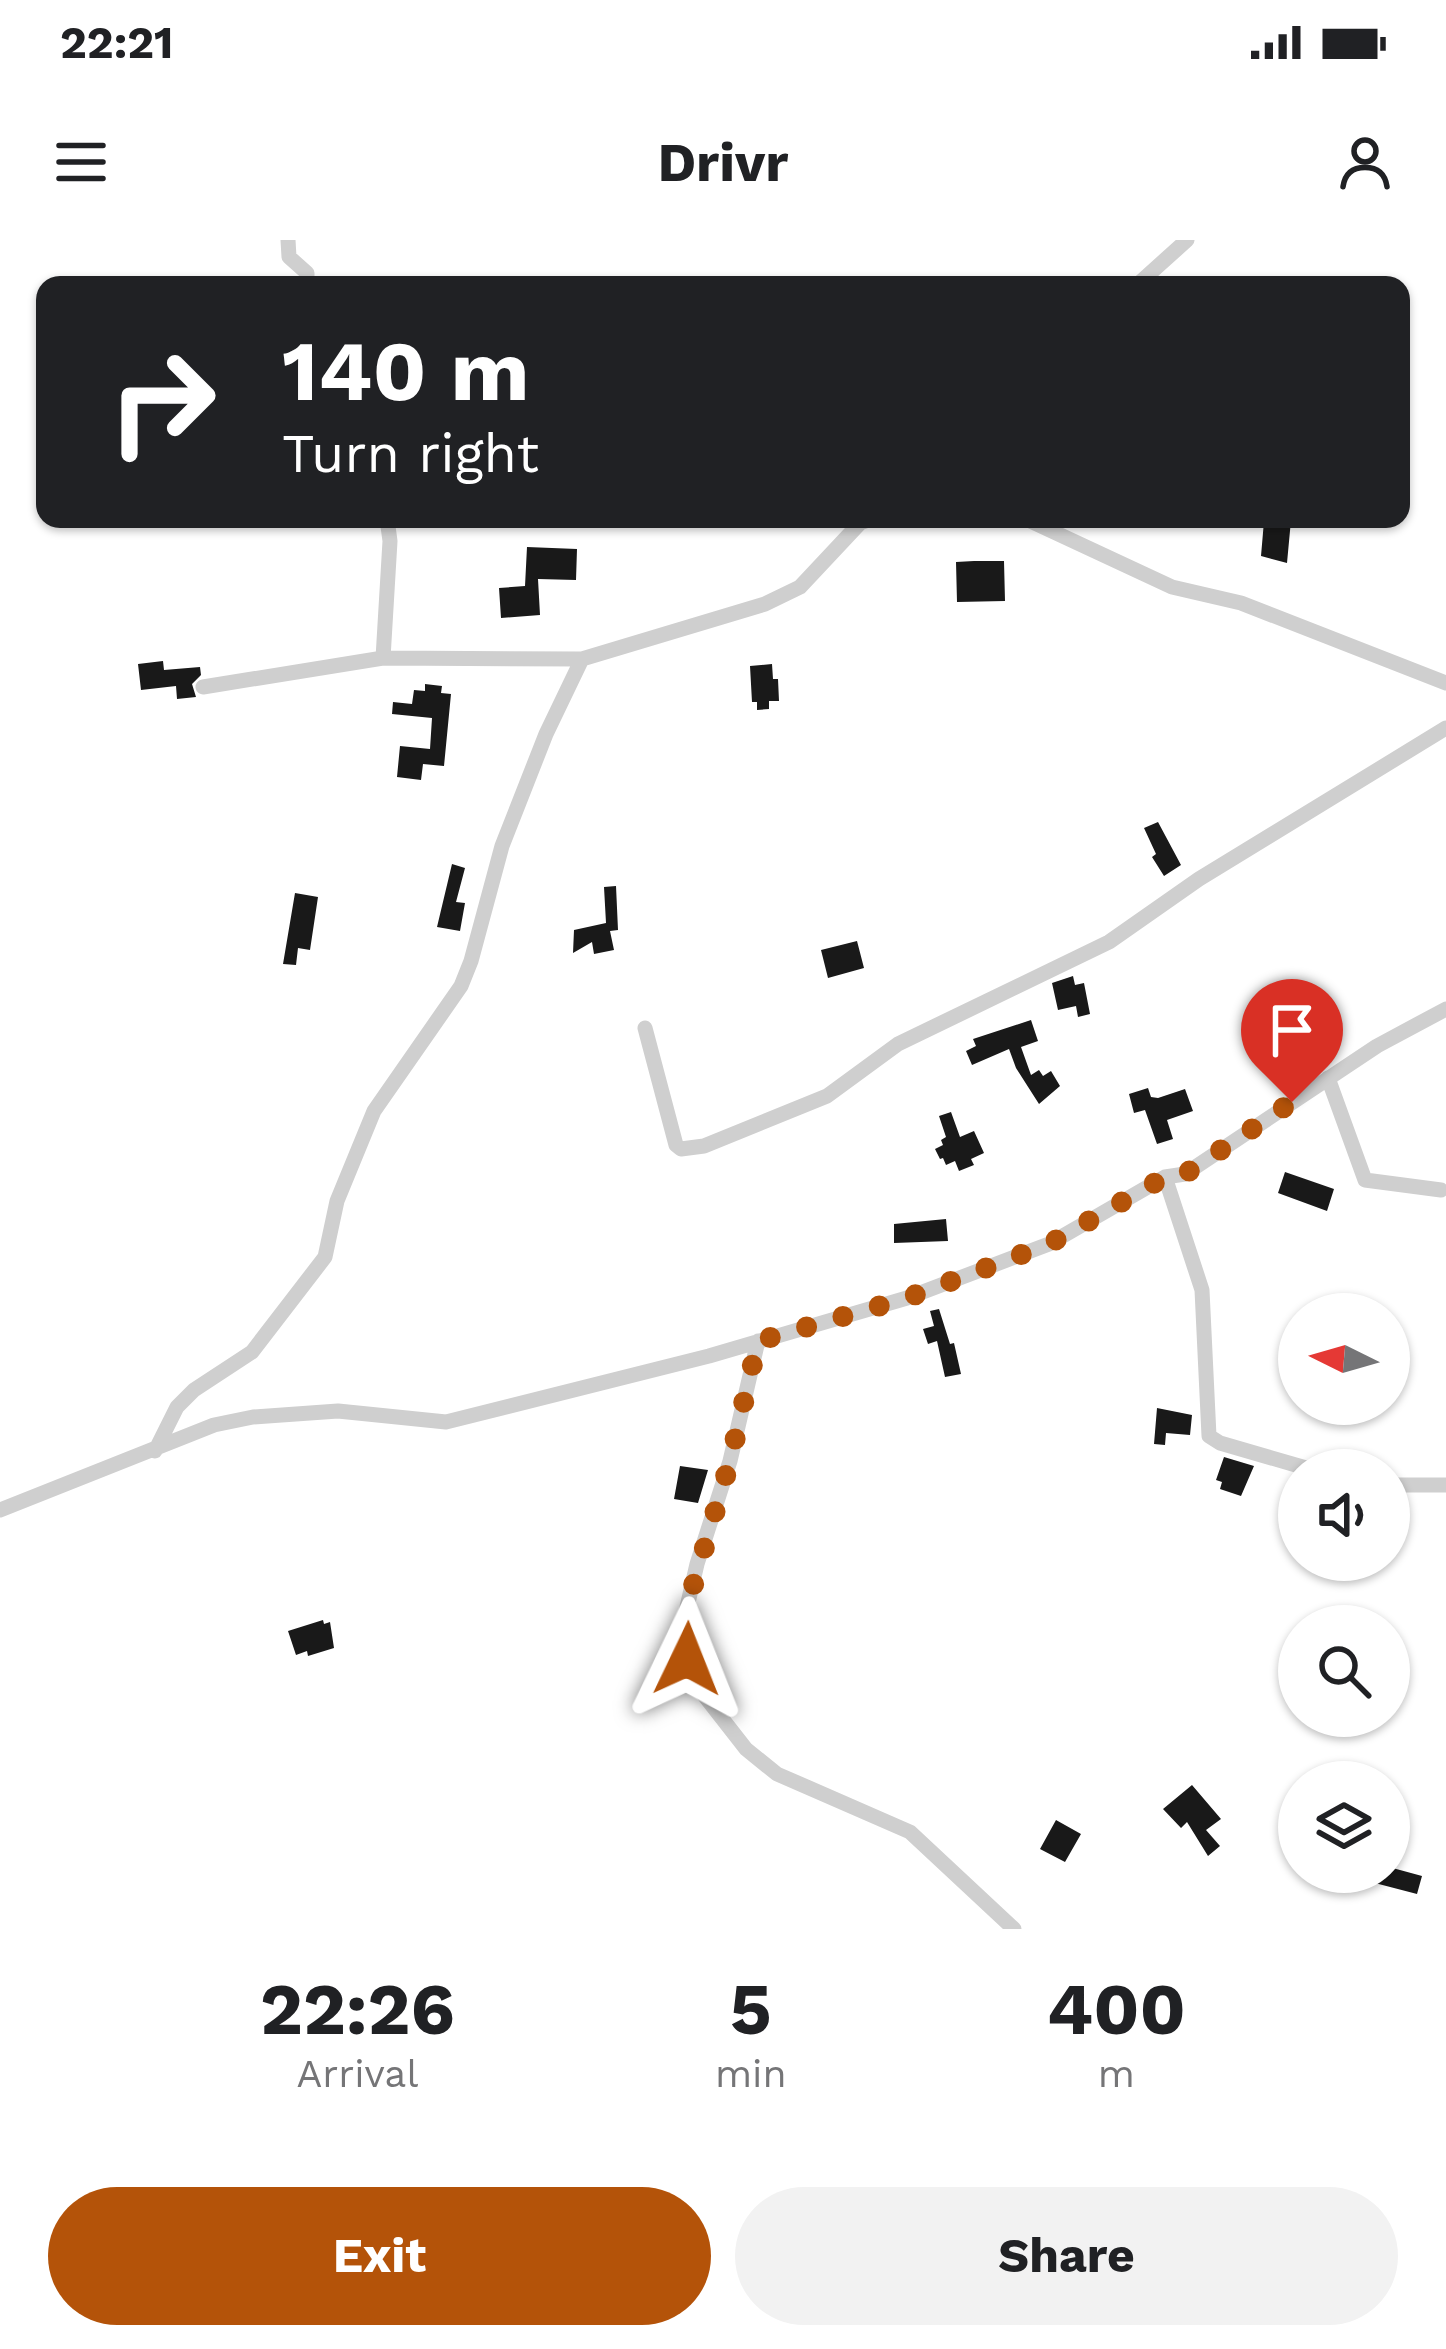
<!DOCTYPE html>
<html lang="en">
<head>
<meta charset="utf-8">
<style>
	:root { --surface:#fff; --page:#f2f2f2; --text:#202124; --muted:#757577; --accent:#b45309 }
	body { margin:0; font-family:"Work Sans",sans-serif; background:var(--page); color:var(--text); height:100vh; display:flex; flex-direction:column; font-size:45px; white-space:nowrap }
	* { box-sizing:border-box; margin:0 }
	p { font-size:39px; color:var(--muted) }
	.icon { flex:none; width:66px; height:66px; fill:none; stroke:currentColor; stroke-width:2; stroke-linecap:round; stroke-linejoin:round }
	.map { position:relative; height:1689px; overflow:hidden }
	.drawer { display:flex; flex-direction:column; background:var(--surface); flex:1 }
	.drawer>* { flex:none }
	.banner { position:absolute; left:36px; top:36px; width:1374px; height:252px; border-radius:24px; box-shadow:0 3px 9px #0004; background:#202124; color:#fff; overflow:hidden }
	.needle { width:78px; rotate:275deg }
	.controls { position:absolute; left:1278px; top:1053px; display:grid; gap:24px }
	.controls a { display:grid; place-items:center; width:132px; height:132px; border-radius:50%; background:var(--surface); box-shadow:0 3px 9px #0004; font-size:60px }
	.pin { position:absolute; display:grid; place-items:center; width:102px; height:102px; color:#fff; margin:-123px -51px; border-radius:50% 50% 50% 0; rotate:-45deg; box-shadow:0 0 12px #0007 }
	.pin .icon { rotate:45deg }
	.me { position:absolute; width:132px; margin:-66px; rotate:2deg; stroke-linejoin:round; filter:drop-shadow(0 0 9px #0008) }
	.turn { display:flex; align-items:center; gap:42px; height:252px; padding:0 48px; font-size:54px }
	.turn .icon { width:156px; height:156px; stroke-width:2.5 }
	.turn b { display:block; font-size:84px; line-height:102px }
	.eta { display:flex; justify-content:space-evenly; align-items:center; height:204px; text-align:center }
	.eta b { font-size:72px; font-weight:700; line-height:84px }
	.primary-button { display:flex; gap:24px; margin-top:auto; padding:24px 48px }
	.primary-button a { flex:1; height:138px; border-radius:72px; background:var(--accent); color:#fff; font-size:48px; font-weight:700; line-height:138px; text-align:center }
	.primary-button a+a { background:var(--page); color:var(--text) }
	.status { display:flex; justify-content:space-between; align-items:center; height:84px; padding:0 60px; background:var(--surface); direction:ltr }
	.status svg { height:33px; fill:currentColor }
	header { display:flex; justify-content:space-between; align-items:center; height:156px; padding:0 48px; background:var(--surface); font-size:54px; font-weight:700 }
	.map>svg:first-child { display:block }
	.building { fill:#191919 }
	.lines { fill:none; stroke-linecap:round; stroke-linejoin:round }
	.minor { stroke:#cfcfcf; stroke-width:15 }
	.route { stroke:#b45309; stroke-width:21; stroke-dasharray:0 37.8 }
</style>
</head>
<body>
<div class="status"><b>22:21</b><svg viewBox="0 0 49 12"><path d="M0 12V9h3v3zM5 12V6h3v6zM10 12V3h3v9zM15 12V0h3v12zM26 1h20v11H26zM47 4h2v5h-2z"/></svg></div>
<header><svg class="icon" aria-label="menu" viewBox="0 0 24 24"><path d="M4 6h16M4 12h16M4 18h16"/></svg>Drivr<svg class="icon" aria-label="person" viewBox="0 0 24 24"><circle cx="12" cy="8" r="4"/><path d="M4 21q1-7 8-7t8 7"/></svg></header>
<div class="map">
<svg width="1446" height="1689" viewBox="0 0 1446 1689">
	<rect width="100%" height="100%" fill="#fff"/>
	<!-- building -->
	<path class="building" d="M1274 279 1291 280 1287 323 1261 316 1264 281 1273 282Z
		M527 307 577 309 576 340 538 339 540 375 501 378 499 348 525 346Z
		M974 321H1004L1005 361 957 362 956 322Z
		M163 421 164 430 200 427 201 435 192 444 196 457 177 459 176 446 141 450 138 424Z
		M772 424 773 439H778L779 461H769V469L757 470V462H752L750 426Z
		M425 444 442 446 441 453 451 454 444 526 423 524 421 540 397 537 400 506 430 509 432 478 392 474 393 462 412 464 414 450 425 451Z
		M1158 582 1181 625 1164 636 1152 617 1156 614 1144 588Z
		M452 624 465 628 456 662 465 663 460 691 437 687Z
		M616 646 618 690 610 691 614 710 594 714 592 702 573 713 574 690 606 683 604 647Z
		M295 653 318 657 310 710 298 708 296 725 283 724Z
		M857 701 864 728 828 738 821 710Z
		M1073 736 1075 745 1084 743 1090 774 1078 777 1076 766 1058 770 1052 743Z
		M1031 780 1038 801 1021 807 1031 835 1039 830 1043 836 1051 831 1060 846 1039 864 1016 828 1009 809 972 825 966 811 976 806 973 799Z
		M1148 848 1151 857 1158 858 1185 849 1193 871 1167 880 1173 899 1157 904 1145 870 1134 873 1129 854Z
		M951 872 960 897 974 891 984 913 971 919 974 925 959 931 955 921 946 925 943 918 940 919 935 909 943 905 941 900 946 897 939 876Z
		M1285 932 1334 949 1327 971 1278 953Z
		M946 979 948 1001 894 1003V984Z
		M939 1069 950 1104 954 1103 961 1134 945 1137 937 1101 928 1104 923 1089 934 1086 930 1071Z
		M1157 1168 1192 1175 1190 1195 1166 1193 1165 1205 1154 1204Z
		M1224 1217 1254 1226 1241 1256 1220 1249 1222 1242 1216 1240Z
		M680 1226 708 1230 698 1263 674 1259Z
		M323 1380 324 1384 330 1382 334 1408 308 1416 307 1411 296 1415 288 1391Z
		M1192 1545 1221 1579 1206 1590 1220 1606 1208 1616 1187 1582 1181 1588 1163 1569Z
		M1056 1580 1081 1594 1065 1622 1040 1609Z
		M1389 1627 1422 1636 1417 1654 1348 1636 1349 1632H1389Z"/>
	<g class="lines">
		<!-- minor -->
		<path class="minor" d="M288 0 289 17 307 33V45
			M1137 45 1187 0
			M1026 279 1172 347 1241 363 1446 443
			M383 418 390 301 387 279
			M203 447 383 418 582 419 765 364 800 347 860 283 871 279
			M645 788 676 905 681 909 704 906 827 856 898 804 1109 702 1199 639 1446 488
			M1328 838 1365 940 1441 950
			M1165 937 1202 1050 1209 1196 1220 1203 1313 1230
			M758 1101 730 1221 697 1324 687 1367V1419L696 1445 746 1509 777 1534 910 1592 1014 1689
			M155 1211 177 1167 194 1150 252 1112 325 1017 337 961 374 871 461 746 471 721 502 606 546 494 582 419
			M1389 1245H1446
			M0 1270 214 1185 253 1177 338 1171 446 1182 709 1116 907 1058 1049 1004 1165 937 1185 934 1377 806 1446 769"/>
	</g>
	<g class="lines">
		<!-- route -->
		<path class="route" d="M687 1419V1367L730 1221 758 1101 907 1058 1049 1004 1165 937 1185 934 1292 862"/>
	</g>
</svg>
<div class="controls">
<a><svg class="needle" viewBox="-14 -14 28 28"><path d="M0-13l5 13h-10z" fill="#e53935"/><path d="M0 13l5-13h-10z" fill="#757577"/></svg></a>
<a><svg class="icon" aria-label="sound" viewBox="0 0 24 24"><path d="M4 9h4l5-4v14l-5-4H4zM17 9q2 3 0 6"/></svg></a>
<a><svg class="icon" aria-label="search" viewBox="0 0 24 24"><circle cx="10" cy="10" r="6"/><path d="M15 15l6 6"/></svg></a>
<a><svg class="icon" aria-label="layers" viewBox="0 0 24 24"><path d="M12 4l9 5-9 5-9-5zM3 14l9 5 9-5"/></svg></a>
</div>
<div class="pin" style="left:1292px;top:862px;background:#d93025"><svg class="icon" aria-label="arrive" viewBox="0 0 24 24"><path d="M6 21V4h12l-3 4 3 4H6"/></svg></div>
<svg class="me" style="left:687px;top:1419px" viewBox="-20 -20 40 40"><path d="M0-17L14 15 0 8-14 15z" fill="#b45309" stroke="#fff" stroke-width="4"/></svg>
<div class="banner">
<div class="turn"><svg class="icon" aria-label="right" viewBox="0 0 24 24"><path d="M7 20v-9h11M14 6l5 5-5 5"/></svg><div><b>140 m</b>Turn right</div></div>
</div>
</div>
<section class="drawer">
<div class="eta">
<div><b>22:26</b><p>Arrival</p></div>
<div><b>5</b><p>min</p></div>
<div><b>400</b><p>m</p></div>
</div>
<div class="primary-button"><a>Exit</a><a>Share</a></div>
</section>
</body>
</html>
